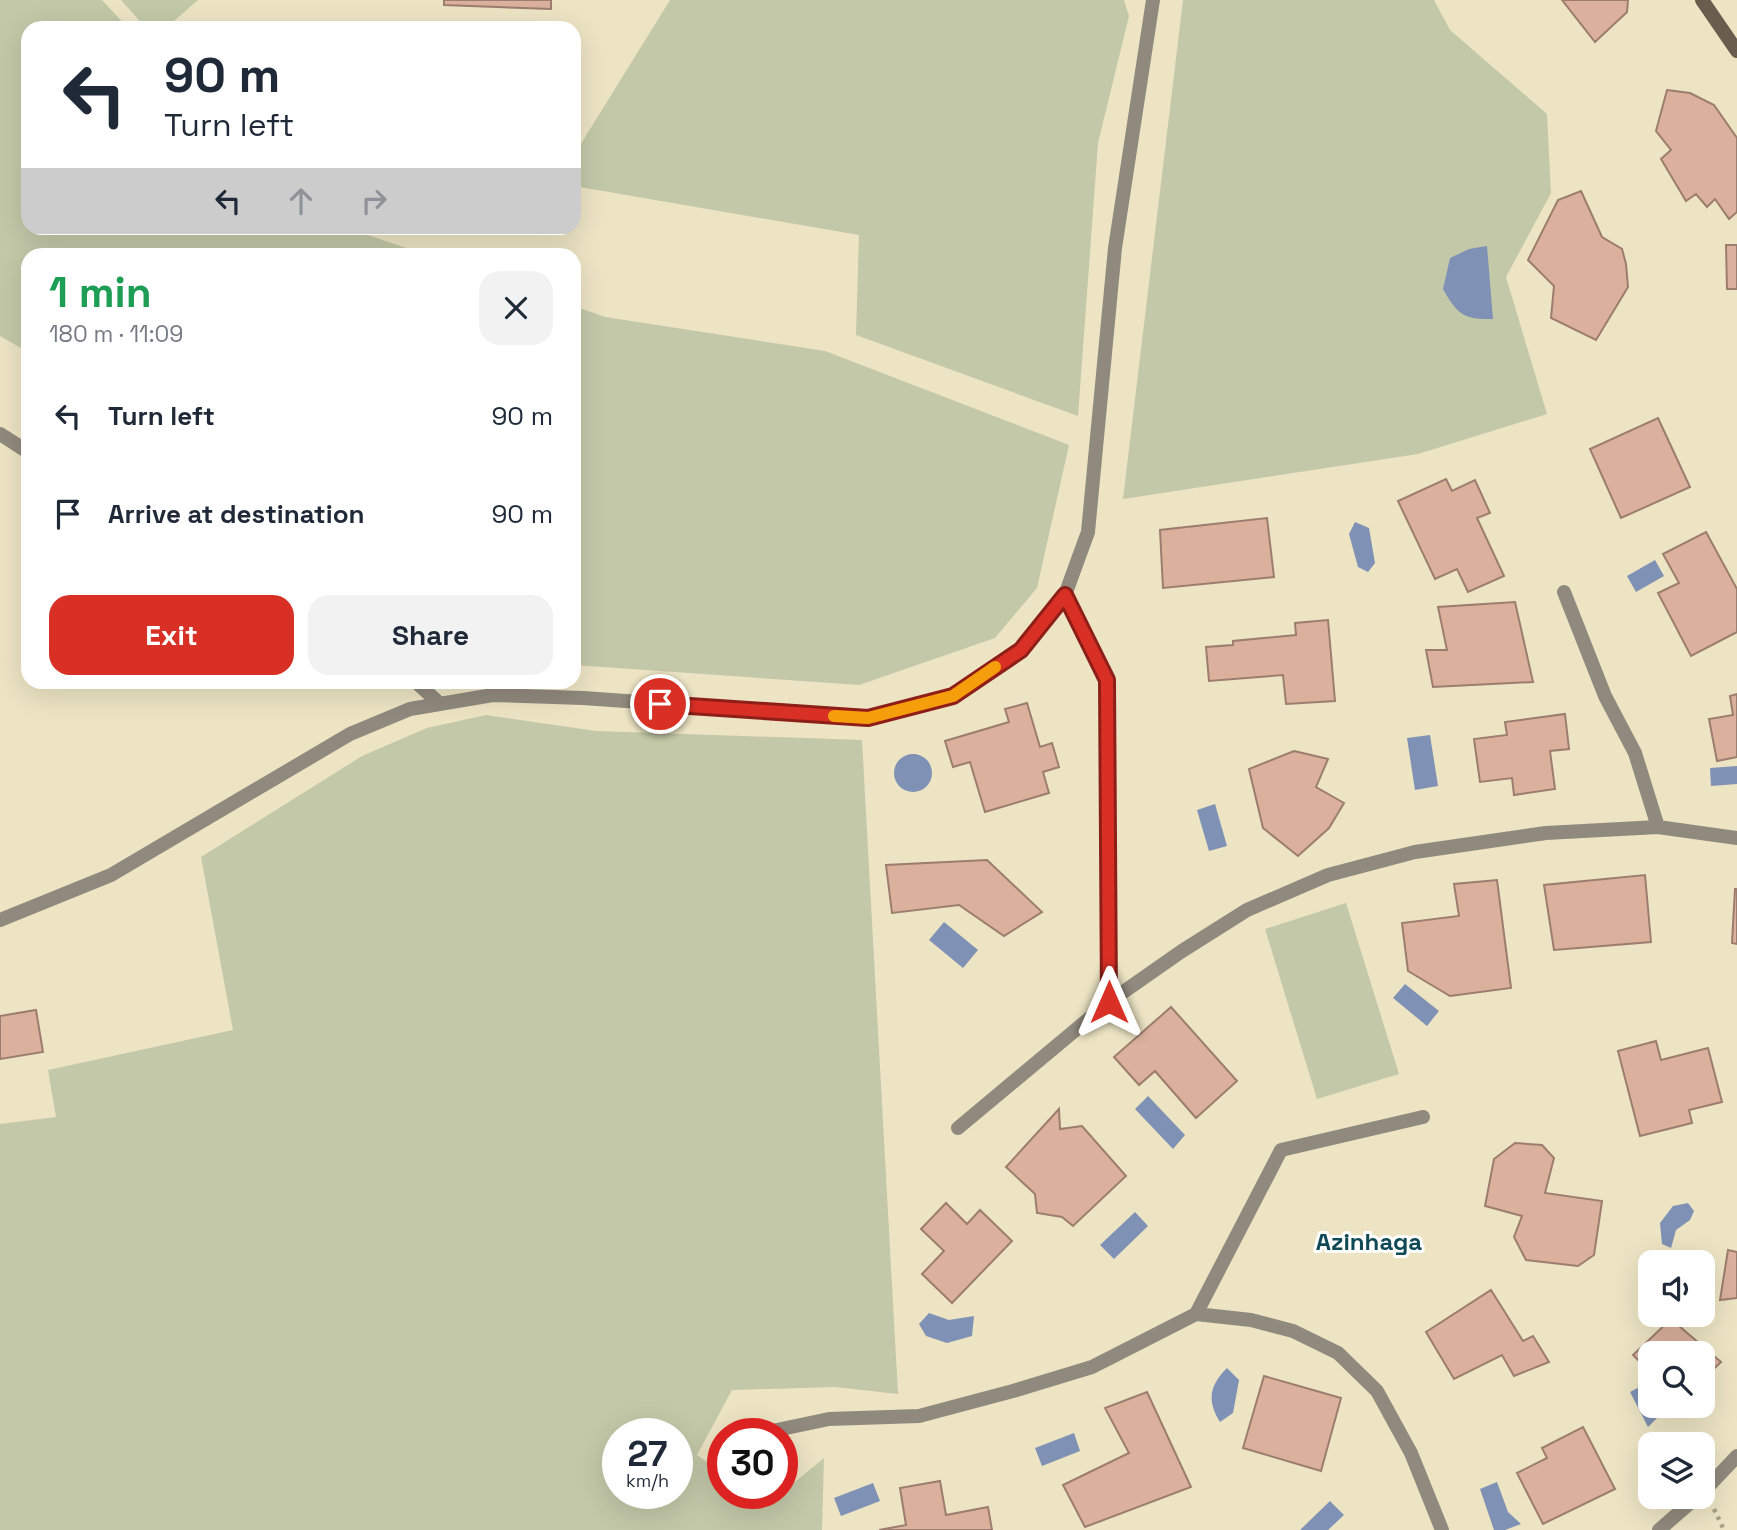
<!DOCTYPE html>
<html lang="en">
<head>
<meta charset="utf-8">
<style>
	:root { --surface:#fff; --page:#f2f2f3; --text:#1f2937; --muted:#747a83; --accent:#d93025 }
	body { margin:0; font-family:"Space Grotesk",sans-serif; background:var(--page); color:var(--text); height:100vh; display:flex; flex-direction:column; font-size:26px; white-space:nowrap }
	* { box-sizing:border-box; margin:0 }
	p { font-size:23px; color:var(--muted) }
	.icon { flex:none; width:38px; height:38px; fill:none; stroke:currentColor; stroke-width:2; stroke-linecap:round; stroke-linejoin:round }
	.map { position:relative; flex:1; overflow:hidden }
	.panel { position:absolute; left:21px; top:248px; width:560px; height:441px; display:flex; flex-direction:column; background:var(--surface); border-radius:21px; box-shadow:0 7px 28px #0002 }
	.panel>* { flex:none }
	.hud { position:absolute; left:21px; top:21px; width:560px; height:214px; border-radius:21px; box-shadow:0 7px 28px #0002; background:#fff; color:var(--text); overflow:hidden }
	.controls { position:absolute; left:1638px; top:1250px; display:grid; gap:14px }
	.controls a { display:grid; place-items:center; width:77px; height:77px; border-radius:14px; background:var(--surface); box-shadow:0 7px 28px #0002; font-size:35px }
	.speed { position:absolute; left:602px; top:1418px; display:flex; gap:14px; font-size:35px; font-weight:700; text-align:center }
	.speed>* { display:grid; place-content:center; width:91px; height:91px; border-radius:50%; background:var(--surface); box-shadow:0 7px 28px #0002; line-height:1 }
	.speed small { font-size:18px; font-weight:400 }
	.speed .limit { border:10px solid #d22; background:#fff; color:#111 }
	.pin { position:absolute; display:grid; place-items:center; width:60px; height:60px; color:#fff; margin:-30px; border:4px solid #fff; border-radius:50%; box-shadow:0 2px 7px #0007 }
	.me { position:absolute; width:77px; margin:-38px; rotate:0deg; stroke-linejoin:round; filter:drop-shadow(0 0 5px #0008) }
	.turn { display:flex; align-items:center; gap:24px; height:147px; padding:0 28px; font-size:32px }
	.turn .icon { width:91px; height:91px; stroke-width:2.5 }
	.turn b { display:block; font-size:49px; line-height:60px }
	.lanes { display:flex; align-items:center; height:66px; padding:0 28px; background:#0003; justify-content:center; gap:35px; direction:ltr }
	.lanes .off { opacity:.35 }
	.round { display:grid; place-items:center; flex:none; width:74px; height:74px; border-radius:21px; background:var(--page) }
	.overview { display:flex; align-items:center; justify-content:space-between; height:119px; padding:0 28px }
	h1 { font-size:42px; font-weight:700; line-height:52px; color:#1e9e55 }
	.primary-button { display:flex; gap:14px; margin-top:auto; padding:14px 28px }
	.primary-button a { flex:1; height:80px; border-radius:21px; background:var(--accent); color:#fff; font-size:28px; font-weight:700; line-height:80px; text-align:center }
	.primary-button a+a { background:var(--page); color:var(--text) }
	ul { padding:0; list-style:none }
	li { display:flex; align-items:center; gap:21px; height:98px; padding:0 28px }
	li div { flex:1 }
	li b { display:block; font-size:26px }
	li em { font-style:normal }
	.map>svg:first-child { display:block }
	.green { fill:#c3c8a8; fill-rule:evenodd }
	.water { fill:#7f91b4 }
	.building { fill:#dbb19d; stroke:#9c7d6e; stroke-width:2 }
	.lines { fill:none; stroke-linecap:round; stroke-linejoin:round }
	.path { stroke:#a9a289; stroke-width:4.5; stroke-dasharray:3.5 5; stroke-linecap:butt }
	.street { stroke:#90897d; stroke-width:14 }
	.secondary { stroke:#695e4d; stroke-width:14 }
	.route-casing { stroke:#8d1f18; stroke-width:18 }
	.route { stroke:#d93025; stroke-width:12 }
	.slow { stroke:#f59e0b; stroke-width:12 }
	.labels { text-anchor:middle; stroke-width:6; stroke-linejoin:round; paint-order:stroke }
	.neighbourhood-label { font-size:24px; font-weight:bold; fill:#0f4955; stroke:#fff }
</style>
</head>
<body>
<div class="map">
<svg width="1737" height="1530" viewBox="0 0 1737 1530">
	<rect width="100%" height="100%" fill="#ece4c3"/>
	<!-- green -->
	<path class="green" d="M0 0H102L128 28H28V228H352L356 231 427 255 28 256V352L0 336Z
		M121 0H198L166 28H146Z
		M670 0H1124L1129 16 1098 143 1078 416 856 335 859 235 574 186V155Z
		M1183 0H1434L1450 30 1547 114 1551 193 1506 277 1547 414 1418 454 1123 499Z
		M574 306 605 317 825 351 1069 445 1037 588 995 638 859 685 574 665Z
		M486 715 596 731 862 740 898 1394 835 1387 732 1390 697 1455 723 1473V1493H751L768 1504 824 1458 822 1530H0V1124L56 1117 48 1070 233 1030 201 857 362 756 427 728ZM677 1433V1493H618V1433Z
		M1346 903 1399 1074 1317 1099 1265 929Z"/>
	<!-- water -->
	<path class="water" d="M1487 246 1493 319C1464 320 1457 314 1443 289L1450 258 1469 249Z
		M1355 522 1369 528 1375 563 1368 572 1358 567 1349 534Z
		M1655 560 1664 576 1636 592 1627 576Z
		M1430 735 1438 786 1415 790 1407 738Z
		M894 773a19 19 0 1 1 38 0a19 19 0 1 1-38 0Z
		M1737 766V784L1711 786 1710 768Z
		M1215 804 1227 846 1209 851 1197 810Z
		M944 922 978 950 963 968 929 940Z
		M1405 984 1439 1011 1427 1026 1393 998Z
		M1148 1096 1185 1135 1173 1149 1135 1109Z
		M1688 1203 1694 1211 1690 1220 1676 1230 1671 1248 1662 1244 1660 1223 1673 1206Z
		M1135 1212 1148 1226 1114 1259 1100 1245Z
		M929 1313 949 1320 974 1316 972 1336 947 1343 926 1336 919 1324Z
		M1227 1368 1239 1380 1233 1413 1220 1422C1207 1401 1209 1386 1227 1368Z
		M1643 1385 1650 1399V1405H1654L1659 1416 1648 1427 1630 1392Z
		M1074 1433 1080 1451 1042 1466 1035 1448Z
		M1497 1482 1508 1512 1521 1524 1505 1530H1494L1480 1489Z
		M873 1483 880 1501 841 1516 834 1498Z
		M1330 1501 1344 1515 1328 1530H1300Z"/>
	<!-- building -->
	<path class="building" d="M444 0H551V9L444 5Z
		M1562 0H1628L1627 12 1595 42Z
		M1667 90 1690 93 1714 105 1737 138V212L1729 219 1715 199 1707 207 1696 194 1686 201 1661 159 1671 150 1656 131Z
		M1581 191 1602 237 1622 249 1626 264 1628 287 1596 340 1551 318 1554 286 1528 260 1558 200Z
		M1726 245H1737V289H1727Z
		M1658 418 1690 487 1621 518 1590 449Z
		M1446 479 1452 491 1475 480 1490 513 1477 518 1504 576 1468 592 1457 569 1435 579 1398 501Z
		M1267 518 1274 577 1163 588 1160 530Z
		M1706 532 1737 589V632L1691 656 1658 593 1679 583 1663 554Z
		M1515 602 1533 682 1433 687 1426 650H1447L1438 607Z
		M1328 620 1335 701 1286 704 1283 675 1209 681 1206 647 1233 645V641L1296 635 1295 623Z
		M1737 694V757L1717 761 1709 719 1733 715 1730 696Z
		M1027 703 1040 747 1052 743 1059 767 1043 772 1049 793 985 812 970 762 953 767 945 741 1009 722 1005 709Z
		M1565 714 1569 749 1550 751 1555 789 1514 795 1512 778 1480 782 1474 739 1507 735 1505 722Z
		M1294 751 1328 759 1316 787 1344 803 1329 828 1298 856 1263 828 1249 769Z
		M987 860 1042 912 1004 936 959 905 892 913 886 865Z
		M1645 875 1651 942 1554 950 1544 885Z
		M1497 880 1511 988 1450 996 1408 971 1402 923 1459 916 1454 884Z
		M1735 889H1737V944L1732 943Z
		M1171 1007 1237 1081 1196 1118 1155 1071 1139 1085 1114 1057Z
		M36 1010 43 1052 0 1059V1016Z
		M1656 1041 1661 1060 1708 1048 1722 1102 1689 1110 1692 1123 1640 1136 1618 1051Z
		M1059 1109 1060 1129 1082 1126 1126 1176 1073 1226 1062 1217 1037 1213 1035 1194 1006 1167Z
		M1515 1143 1542 1145 1554 1158 1545 1193 1602 1201 1594 1255 1578 1266 1526 1260 1514 1237 1522 1216 1485 1206 1494 1159Z
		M946 1203 967 1224 980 1210 1012 1241 952 1303 922 1274 944 1251 921 1229Z
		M1728 1250 1737 1252V1298L1720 1300Z
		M1491 1290 1523 1341 1533 1336 1549 1362 1514 1376 1502 1355 1454 1379 1426 1332Z
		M1671 1319 1721 1362 1703 1379V1353H1650V1372L1633 1355Z
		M1264 1376 1341 1398 1321 1471 1243 1448Z
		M1147 1392 1191 1487 1085 1527 1063 1485 1129 1453 1105 1408Z
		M1583 1427 1615 1489 1543 1524 1517 1473 1547 1458 1542 1448Z
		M940 1481 946 1515 988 1507 992 1530H879L906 1525 900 1488Z"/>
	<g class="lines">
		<!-- path -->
		<path class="path" d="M1714 1509 1724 1530"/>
		<!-- street -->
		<path class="street" d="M0 434 28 452
			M1564 592 1605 696 1635 753 1658 827
			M1065 595 1107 680 1109 1002
			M416 682 440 704
			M0 920 111 875 350 734 410 709 493 695 583 698 868 718 953 696 1021 650 1065 595 1088 532 1115 248 1153 0
			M958 1128 1109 1002 1182 951 1247 910 1328 875 1415 852 1546 833 1658 827 1737 838
			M1196 1314 1281 1150 1423 1117
			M772 1431 829 1419 919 1416 1013 1391 1092 1367 1196 1314 1251 1320 1293 1331 1338 1353 1377 1391 1411 1453 1442 1530
			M1703 1492 1737 1456
			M1659 1530 1698 1496"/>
		<!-- secondary -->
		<path class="secondary" d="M1702 0 1737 51"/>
	</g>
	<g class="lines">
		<defs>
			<path id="route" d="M660 704 868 718 953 696 1021 650 1065 595 1107 680 1109 1002"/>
		</defs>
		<!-- route casing -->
		<use href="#route" class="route-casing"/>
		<!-- route -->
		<use href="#route" class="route"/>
		<!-- slow -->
		<path class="slow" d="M834 716 868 718 953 696 995 667"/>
	</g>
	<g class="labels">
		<!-- neighbourhood labels -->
		<g class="neighbourhood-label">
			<text x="1369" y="1250">Azinhaga</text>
		</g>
	</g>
</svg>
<div class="controls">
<a><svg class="icon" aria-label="sound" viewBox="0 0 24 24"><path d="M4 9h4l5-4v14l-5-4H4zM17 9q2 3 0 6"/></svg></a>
<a><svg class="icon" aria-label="search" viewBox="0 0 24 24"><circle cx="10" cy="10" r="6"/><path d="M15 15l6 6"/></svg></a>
<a><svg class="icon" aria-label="layers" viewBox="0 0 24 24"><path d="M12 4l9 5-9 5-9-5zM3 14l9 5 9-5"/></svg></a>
</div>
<div class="speed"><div>27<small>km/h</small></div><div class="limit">30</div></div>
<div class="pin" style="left:660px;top:704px;background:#d93025"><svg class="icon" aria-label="arrive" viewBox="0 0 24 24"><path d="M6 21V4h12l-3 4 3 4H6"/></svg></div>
<svg class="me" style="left:1109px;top:1002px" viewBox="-20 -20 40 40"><path d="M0-17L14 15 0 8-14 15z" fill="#d93025" stroke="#fff" stroke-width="4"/></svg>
<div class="hud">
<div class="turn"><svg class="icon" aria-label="left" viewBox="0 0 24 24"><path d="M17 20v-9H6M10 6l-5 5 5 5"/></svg><div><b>90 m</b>Turn left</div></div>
<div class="lanes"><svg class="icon" aria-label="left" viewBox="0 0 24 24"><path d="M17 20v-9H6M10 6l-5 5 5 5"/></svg><svg class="icon off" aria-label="ahead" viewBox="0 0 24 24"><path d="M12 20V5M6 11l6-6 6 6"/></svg><svg class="icon off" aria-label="right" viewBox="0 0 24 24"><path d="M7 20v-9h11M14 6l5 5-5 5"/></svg></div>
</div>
<section class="panel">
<div class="overview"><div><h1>1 min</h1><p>180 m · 11:09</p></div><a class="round"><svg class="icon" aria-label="close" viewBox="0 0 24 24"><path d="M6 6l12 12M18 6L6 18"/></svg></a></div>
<ul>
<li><svg class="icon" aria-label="left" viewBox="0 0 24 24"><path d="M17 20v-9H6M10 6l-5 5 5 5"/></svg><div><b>Turn left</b></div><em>90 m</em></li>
<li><svg class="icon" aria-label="arrive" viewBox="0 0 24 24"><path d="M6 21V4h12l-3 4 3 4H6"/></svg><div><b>Arrive at destination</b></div><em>90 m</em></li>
</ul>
<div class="primary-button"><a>Exit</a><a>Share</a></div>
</section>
</div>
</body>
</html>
